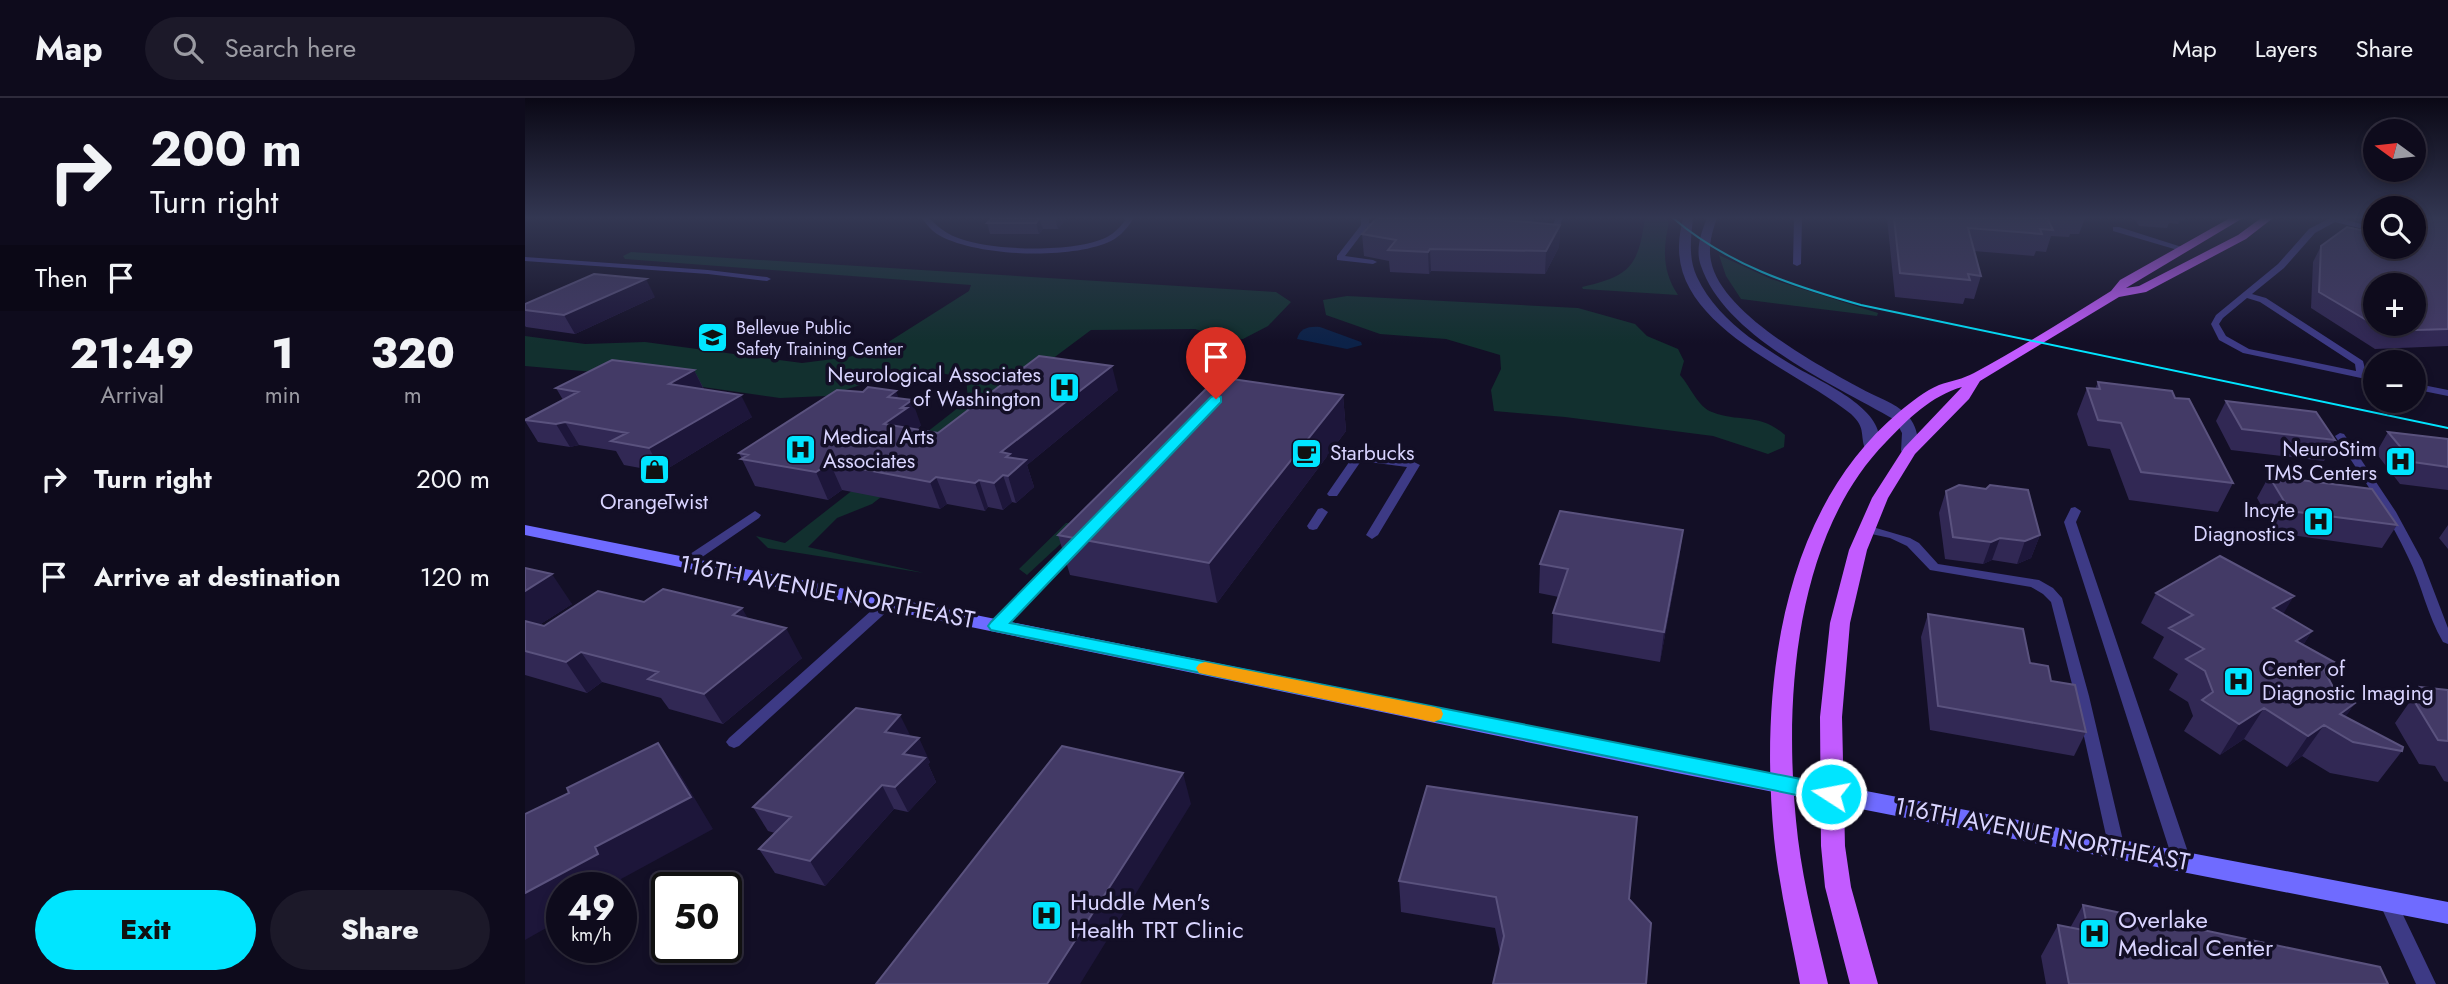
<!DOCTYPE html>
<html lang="en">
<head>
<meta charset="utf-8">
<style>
	:root { --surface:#0e0b1c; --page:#1c1929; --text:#f1f3f6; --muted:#9b9ba3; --line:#2e2b3b; --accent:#00e5ff }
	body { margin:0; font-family:Jost,sans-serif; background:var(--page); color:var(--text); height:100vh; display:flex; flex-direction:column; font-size:26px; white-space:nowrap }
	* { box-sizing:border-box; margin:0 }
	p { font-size:23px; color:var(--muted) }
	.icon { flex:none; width:38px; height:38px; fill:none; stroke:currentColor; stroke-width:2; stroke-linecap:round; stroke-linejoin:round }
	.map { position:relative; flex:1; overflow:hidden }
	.side { display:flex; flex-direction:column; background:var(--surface); width:525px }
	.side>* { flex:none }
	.guide { background:#0e0b1c; color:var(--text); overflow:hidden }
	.needle { width:46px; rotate:285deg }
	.buttons { position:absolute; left:1838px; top:21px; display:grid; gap:14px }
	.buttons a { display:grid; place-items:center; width:63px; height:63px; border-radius:50%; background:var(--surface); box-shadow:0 4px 10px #0003,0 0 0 2px var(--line); font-size:35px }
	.speed { position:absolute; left:21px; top:774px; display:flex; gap:14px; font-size:35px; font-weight:700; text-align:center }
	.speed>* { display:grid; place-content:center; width:91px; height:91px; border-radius:50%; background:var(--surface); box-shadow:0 4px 10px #0003,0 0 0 2px var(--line); line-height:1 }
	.speed small { font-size:18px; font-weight:400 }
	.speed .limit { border:4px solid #111; border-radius:10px; background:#fff; color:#111 }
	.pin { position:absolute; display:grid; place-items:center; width:60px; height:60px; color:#fff; margin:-72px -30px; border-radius:50% 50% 50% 0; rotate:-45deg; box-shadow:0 0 7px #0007 }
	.pin .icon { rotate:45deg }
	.me { position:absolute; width:77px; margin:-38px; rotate:281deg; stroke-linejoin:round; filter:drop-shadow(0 0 5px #0008) }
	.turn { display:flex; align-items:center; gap:24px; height:147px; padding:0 35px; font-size:32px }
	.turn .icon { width:91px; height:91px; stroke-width:2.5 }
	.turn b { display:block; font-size:49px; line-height:60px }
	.then { display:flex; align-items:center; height:66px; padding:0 35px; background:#0003; gap:14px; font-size:26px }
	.eta { display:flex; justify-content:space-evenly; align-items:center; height:119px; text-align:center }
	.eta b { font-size:42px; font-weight:800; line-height:49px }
	.cta { display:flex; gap:14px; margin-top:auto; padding:14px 35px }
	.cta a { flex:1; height:80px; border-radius:42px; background:var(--accent); color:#111; font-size:28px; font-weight:800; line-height:80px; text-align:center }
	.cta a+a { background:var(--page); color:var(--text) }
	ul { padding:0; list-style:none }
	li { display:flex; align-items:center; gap:21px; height:98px; padding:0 35px }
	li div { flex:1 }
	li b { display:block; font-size:26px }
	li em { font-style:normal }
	header { display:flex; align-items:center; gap:42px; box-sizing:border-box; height:98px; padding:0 35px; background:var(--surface); border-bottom:2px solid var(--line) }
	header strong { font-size:33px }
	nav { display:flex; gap:38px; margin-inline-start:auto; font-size:24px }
	.search { width:490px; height:63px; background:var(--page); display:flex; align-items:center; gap:18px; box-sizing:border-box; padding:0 24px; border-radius:38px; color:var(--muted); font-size:26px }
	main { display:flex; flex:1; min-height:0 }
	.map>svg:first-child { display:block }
	.green { fill:#12302f }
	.water { fill:#0c2248 }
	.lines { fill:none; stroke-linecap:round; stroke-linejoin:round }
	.service { fill:#3d3a85; fill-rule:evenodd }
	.tertiary { fill:#3d3a85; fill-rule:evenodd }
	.secondary { fill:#6f6bff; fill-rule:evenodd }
	.primary { fill:#c25bff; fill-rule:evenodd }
	.tram { stroke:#00e5ff; stroke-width:2 }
	.wall { fill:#312854 }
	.shaded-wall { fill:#1d163a }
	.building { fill:#433a66; stroke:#5a527e; stroke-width:2; fill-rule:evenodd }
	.route { fill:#00e5ff; stroke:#0095a6; stroke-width:2 }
	.slow { fill:#f59e0b }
	.labels { text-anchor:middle; stroke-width:7; stroke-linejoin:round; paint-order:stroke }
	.far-poi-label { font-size:18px; fill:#d9d4ff; stroke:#130f26; text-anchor:start }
	.poi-label { font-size:21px; fill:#d9d4ff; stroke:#130f26; text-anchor:end }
	.near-street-label { font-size:24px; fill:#d9d4ff; stroke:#130f26 }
	.near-poi-label { font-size:24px; fill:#d9d4ff; stroke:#130f26; text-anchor:start }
</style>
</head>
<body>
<header>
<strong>Map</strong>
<div class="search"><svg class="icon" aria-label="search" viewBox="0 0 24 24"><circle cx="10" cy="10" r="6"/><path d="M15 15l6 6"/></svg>Search here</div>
<nav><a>Map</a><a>Layers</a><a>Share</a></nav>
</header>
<main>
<section class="side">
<div class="guide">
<div class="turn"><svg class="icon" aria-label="right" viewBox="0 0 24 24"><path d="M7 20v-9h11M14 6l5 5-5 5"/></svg><div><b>200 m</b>Turn right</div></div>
<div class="then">Then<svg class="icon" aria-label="arrive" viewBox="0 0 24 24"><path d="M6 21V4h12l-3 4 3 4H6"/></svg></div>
</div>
<div class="eta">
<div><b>21:49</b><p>Arrival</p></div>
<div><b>1</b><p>min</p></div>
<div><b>320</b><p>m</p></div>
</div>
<ul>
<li><svg class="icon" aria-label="right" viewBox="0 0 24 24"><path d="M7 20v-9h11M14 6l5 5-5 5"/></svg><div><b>Turn right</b></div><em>200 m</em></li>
<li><svg class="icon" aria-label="arrive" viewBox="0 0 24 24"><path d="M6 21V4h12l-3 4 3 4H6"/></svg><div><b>Arrive at destination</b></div><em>120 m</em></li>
</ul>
<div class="cta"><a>Exit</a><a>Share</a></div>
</section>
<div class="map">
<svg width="1923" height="886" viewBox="0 0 1923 886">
	<rect width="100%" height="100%" fill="#130f26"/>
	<!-- green -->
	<path class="green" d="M1120 120H1141L1144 124C1138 151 1137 173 1153 197L1058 191 1057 189C1105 178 1113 169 1120 120Z
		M106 154 751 194 766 204 743 228 718 241 700 240 670 231 566 232 515 270 513 277 347 406 312 420 283 449 399 475 243 450 231 438 260 445 443 302 441 280 400 272 348 283 301 298 255 300 80 275 0 268V238L60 246 120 244 277 265 324 259 365 243 444 193 446 187 100 161 98 158Z
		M1194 157 1246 181 1353 215 1352 218 1216 201 1201 178Z
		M822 198 1053 210 1110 226 1122 238 1153 251 1159 263 1155 277C1165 288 1173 309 1187 314 1214 325 1234 314 1260 337L1259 349 1243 356 1188 338 1040 319 969 313 966 292 976 271 975 257 921 241 855 236 801 217 798 202Z
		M554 424 544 438 502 477 494 471 541 425Z"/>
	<!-- water -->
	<path class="water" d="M795 229 836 244 837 247 822 251 772 241C775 230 784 228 795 229Z"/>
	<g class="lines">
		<!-- service -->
		<path class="service" d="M397 120H404C414 130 423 137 436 141 470 153 550 155 582 139 590 135 596 128 602 120H609C603 129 596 138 586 143 547 162 449 159 412 136 406 132 401 126 397 120Z
			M836 120H844V125L865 129 861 131 842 129 820 158 848 162 852 164 848 166 812 162V158L836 127Z
			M1031 120H1038L1029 141H1023L1022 139Z
			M1269 120H1277L1276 166 1272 168 1268 166Z
			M1805 120H1815L1850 130V134L1810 124 1790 135 1759 170 1727 196 1741 200 1838 263 1841 275 1850 277V283L1718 255 1694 242 1686 226 1691 217 1753 166 1784 131ZM1722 200 1735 204 1830 266 1831 273 1724 251 1701 238 1694 226 1698 220Z
			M1588 129H1594L1663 151 1656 153 1588 133Z
			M0 159 183 172 242 179 246 181 242 183 183 176 0 163Z
			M1888 285 1923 292V298L1888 291Z
			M1815 335 1819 336 1871 414 1897 462 1923 530V546L1918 544C1902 517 1897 487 1883 459 1863 416 1836 377 1810 338Z
			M833 356 889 364 895 367 853 437 847 441 841 437 882 369 836 363 812 398H804L802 396 829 357Z
			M1550 409 1556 413 1551 424 1666 763 1663 768 1657 770 1651 768 1648 763 1539 424 1546 410Z
			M797 410 803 414 792 431 788 432 784 431 782 428 793 411Z
			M230 413 236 417 234 420 164 468H156L154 465 156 462Z
			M1341 427 1385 440 1394 445 1413 466 1514 482 1528 490 1537 500 1564 598 1600 751 1598 756 1592 758 1586 756 1584 751 1550 598 1526 504 1518 496 1506 489 1405 472 1382 448 1365 440 1337 434 1335 431Z
			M550 443 556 447 554 450 477 531H467L465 528 467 525 546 444Z
			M362 502 367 503 369 506 367 509 214 648 209 650 204 648 201 644 204 640 357 503Z
			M1863 796 1869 798 1911 886H1891L1854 804 1857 798Z"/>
		<!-- tertiary -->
		<path class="tertiary" d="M1158 120H1168C1166 140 1163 160 1172 179 1183 203 1203 223 1224 239 1240 250 1257 261 1274 271 1299 285 1370 316 1351 353H1341C1334 337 1342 331 1326 316 1274 273 1151 230 1154 147 1154 139 1156 129 1158 120Z
			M1182 120H1192C1187 134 1183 148 1186 163 1196 215 1291 266 1335 290 1349 298 1371 305 1382 317 1392 327 1396 344 1389 356H1379L1376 353 1377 335 1370 322C1309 287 1200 239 1176 168 1170 152 1176 135 1182 120Z"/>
		<!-- secondary -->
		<path class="secondary" d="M0 427 1152 657 1923 804V826L1152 675 0 437Z"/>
		<!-- primary -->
		<path class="primary" d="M1705 120H1718L1601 190 1614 188 1713 137 1736 120H1748L1721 141 1621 194 1594 199 1455 283 1444 301 1390 356 1363 400 1342 452 1325 525 1317 619 1320 748 1326 789 1353 886H1325L1300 789 1296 748 1295 619 1305 525 1324 452 1347 400 1379 350 1437 289C1406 298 1383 321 1361 344 1266 441 1258 614 1273 741 1279 790 1292 838 1303 886H1275C1266 838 1254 789 1249 740 1235 592 1254 415 1374 314 1386 304 1400 293 1414 287 1426 283 1438 281 1449 275 1495 250 1541 221 1586 193L1595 182Z"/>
		<!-- tram -->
		<path class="tram" d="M1148 120C1203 167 1268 188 1336 207L1923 330"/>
	</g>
	<!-- wall -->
	<path class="wall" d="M467 120H542L533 131H518L514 136H465L462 125Z
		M852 120H1025L1022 126 1035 127 1034 149 1020 176 906 173 904 176 865 174 864 163 839 158 837 136Z
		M1362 120H1560L1554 136H1545L1544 139 1526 138 1521 154 1511 153 1509 158 1449 153 1456 178 1449 201 1440 200 1438 206 1370 199Z
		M1609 120H1660L1659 123 1655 122 1653 126 1644 125 1642 130 1614 128Z
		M1905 120H1923V248L1850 251 1786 210 1788 164 1796 148 1888 149Z
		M130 199 50 236 1 229 0 228V206Z
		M169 272 179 291 227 319 137 374 99 367 91 353 54 347 45 349 13 344 0 323V321L38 302 31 290Z
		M1573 284 1650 300 1708 385 1693 414 1604 402 1585 351 1563 348 1552 316 1562 290 1570 291Z
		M593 292 502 367 509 389 491 405 487 404 478 412 463 409 460 413 422 406 415 411 317 392 303 402 230 388 214 355 396 327 392 331 413 335Z
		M818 297 821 333 692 505 545 477 533 437Z
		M1701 303 1810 342 1799 363 1706 352 1691 323Z
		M1863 334 1923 341V392L1875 386 1851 355Z
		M1744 378 1872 427 1857 450 1752 435 1732 400Z
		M1461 391 1515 437 1506 460 1492 466 1467 462 1458 466 1420 461 1414 415 1421 393Z
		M1923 427V451L1914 440Z
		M1158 432 1154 461 1135 564 1027 545 1028 515 1034 499 1014 495 1015 466Z
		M0 470 47 506 14 527 19 528 119 504 223 520 277 560 198 626 144 611 136 600 77 584 62 595 0 577Z
		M1631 495 1758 516 1787 533 1778 547 1801 577 1809 591 1830 605 1820 619 1877 653 1853 684 1805 675 1777 658 1762 669 1719 641 1695 657 1659 633 1668 618 1663 604 1644 592 1653 576 1628 560 1639 539 1616 525Z
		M1403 516 1526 583 1561 634 1549 658 1405 632 1396 539Z
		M1895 589 1923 592V684L1919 683 1910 668 1894 666 1870 625Z
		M385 639 405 664 403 666 411 684 383 714 369 711 300 788 250 775 234 751 250 735 243 733 228 709Z
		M874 783 1104 801 975 854 970 830 876 814Z
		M1558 807 1863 886H1521L1516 858 1533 827 1545 830Z"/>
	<!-- shaded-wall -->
	<path class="shaded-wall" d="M514 120 518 131 514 136 511 125Z
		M530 120H542L533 131Z
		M1009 120H1025L1016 136 1009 138Z
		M1035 127 1034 149 1020 176 1021 153Z
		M905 151 906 173 904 176 903 154Z
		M121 181 130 199 50 236 39 217Z
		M587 268 593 292 502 367 509 389 491 405 476 354Z
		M169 272 180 294 144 286Z
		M371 293 377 309 387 302 396 327 391 332 359 326 363 299Z
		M216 297 227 319 137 374 124 350Z
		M818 297 821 333 692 505 684 465Z
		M40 324 54 347 45 349 31 326Z
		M305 365 317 392 303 402 291 374Z
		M478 377 487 404 478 412 469 385Z
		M411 379 422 406 415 411 405 384Z
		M454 382 463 409 460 413 450 385Z
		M1158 432 1154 461 1135 564 1139 534Z
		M1515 437 1506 460 1492 466 1500 443Z
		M1475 440 1467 462 1458 466 1466 444Z
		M27 476 47 506 0 536V493Z
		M1769 498 1751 528 1748 510Z
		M217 510 234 540 208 517Z
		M261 530 277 560 198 626 179 596Z
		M1787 533 1768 563 1771 543Z
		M56 554 77 584 62 595 41 564Z
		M1809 564 1789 595 1799 572Z
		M1830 605 1810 634 1815 616Z
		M1739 610 1719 641 1695 657 1714 626Z
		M375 617 387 641 360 634Z
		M1799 627 1777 658 1762 669 1783 638Z
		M394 640 405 664 403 666 411 684 383 714 370 689 378 656Z
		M133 645 155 676 188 731 96 781 99 788 95 789H37V821L0 842V795L70 749Z
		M658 675 666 706 555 886H522Z
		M357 687 369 711 300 788 285 763Z"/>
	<!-- building -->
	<path class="building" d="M467 120H514L511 125H462Z
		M852 120H957L1035 127 1021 153 905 151 903 154 863 152 871 142 837 136Z
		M1369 120H1522L1528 132 1515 131 1517 136 1443 130 1456 178 1443 176 1445 182 1375 175Z
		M1914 120H1923V231L1860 233 1794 194 1796 148 1822 129 1850 135V149H1888V127L1894 123 1918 122ZM1850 187H1888V226H1850Z
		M69 176 121 181 39 217 0 212V206Z
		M514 258 587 268 476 354 485 356 481 359 501 362 483 378 478 377 469 385 454 382 450 385 411 379 405 384 305 365 291 374 216 361 223 357 214 355 312 292 338 294 343 289 371 293 363 299 387 302 376 310H382L359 326 413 335Z
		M87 262 169 272 144 286 216 297 124 350 86 343 102 335 40 324 31 326 0 322 53 294 31 290Z
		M693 279 818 297 684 465 533 437Z
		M1573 284 1647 293 1650 300 1664 301 1708 385 1616 374 1596 325 1573 322 1562 290 1575 291Z
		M1701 303 1791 314 1810 342 1717 331Z
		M1863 334 1923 341V369L1888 364Z
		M1744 378 1847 391 1872 427 1765 413Z
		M1434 387 1461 391 1465 387 1503 392 1515 437 1500 443 1475 440 1466 444 1428 439 1421 393Z
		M1035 413 1158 432 1139 534 1028 515 1043 471 1015 466Z
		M1695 458 1769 498 1748 510 1787 533 1771 543 1809 564 1799 572 1809 591 1830 605 1815 616 1878 649 1877 653 1828 644 1799 627 1783 638 1739 610 1714 626 1677 602 1688 594 1680 573 1661 561 1679 551 1644 530 1668 517 1631 495Z
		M0 470 27 476 0 493Z
		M138 491 217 510 208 517 261 530 179 596 123 581 133 574 56 554 41 564 0 553V523L19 528 73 493 119 504Z
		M1403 516 1498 531 1505 565 1523 568 1526 583 1550 587 1561 634 1413 608Z
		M1895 589 1923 592V643L1913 642 1888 601 1904 603Z
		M331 610 375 617 360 634 394 640 378 656 400 660 370 689 357 687 285 763 234 751 266 719 228 709Z
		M133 645 166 699 70 749 73 756 0 795V716L44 695 42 690Z
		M537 648 658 675 522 886H351Z
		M902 688 1112 719 1104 801 1126 825 1121 886H968L979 838 971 799 874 783Z
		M1558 807 1855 869 1863 886H1544L1533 827 1563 833Z"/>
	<!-- sky -->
	<linearGradient id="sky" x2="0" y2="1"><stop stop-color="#0a0815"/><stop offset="0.49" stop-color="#333752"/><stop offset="1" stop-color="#333752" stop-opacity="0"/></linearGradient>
	<rect width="1923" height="245" fill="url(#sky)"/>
	<!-- route -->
	<path class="route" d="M691 297 696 299V304L485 525 1306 687 1314 690 1317 696 1314 702 1306 704 466 532 463 528 466 524 686 299Z"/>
	<!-- slow -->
	<path class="slow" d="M680 564 909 609 916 611 918 616 916 621 909 624 674 575 671 570 674 566Z"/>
	<!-- icons -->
	<defs>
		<symbol id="school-square" viewBox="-11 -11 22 22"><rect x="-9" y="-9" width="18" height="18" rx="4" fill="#00e5ff" stroke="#130f26"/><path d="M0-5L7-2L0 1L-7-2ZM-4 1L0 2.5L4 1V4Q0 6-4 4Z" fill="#111"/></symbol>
		<symbol id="hospital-square" viewBox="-11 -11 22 22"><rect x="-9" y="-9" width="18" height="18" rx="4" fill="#00e5ff" stroke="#130f26"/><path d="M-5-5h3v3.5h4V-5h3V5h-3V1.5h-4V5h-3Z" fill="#111"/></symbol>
		<symbol id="cafe-square" viewBox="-11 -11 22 22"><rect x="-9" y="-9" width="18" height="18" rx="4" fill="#00e5ff" stroke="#130f26"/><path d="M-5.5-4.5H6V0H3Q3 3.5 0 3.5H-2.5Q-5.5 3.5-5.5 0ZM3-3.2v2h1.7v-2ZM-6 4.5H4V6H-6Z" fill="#111"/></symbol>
		<symbol id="shop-square" viewBox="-11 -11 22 22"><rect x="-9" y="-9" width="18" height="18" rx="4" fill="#00e5ff" stroke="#130f26"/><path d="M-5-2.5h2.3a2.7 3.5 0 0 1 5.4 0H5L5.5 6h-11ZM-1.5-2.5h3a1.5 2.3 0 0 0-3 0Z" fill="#111"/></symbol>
	</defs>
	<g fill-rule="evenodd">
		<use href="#school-square" x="170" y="222" width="35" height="35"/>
		<use href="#hospital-square" x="522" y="272" width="35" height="35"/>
		<use href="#hospital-square" x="258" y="334" width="35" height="35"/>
		<use href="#cafe-square" x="764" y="338" width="35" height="35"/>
		<use href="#hospital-square" x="1858" y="346" width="35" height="35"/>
		<use href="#shop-square" x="112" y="354" width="35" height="35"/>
		<use href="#hospital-square" x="1776" y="406" width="35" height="35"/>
		<use href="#hospital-square" x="1696" y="566" width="35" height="35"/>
		<use href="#hospital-square" x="504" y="800" width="35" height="35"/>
		<use href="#hospital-square" x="1552" y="818" width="35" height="35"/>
	</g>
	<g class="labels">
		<!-- far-poi labels -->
		<g class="far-poi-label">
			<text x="211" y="236">Bellevue Public<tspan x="211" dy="21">Safety Training Center</tspan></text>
		</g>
		<!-- poi labels -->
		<g class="poi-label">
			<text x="516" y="284">Neurological Associates<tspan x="516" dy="24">of Washington</tspan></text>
			<text x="298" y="346" text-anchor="start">Medical Arts<tspan x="298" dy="24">Associates</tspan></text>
			<text x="1852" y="358">NeuroStim<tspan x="1852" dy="24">TMS Centers</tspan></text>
			<text x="805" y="362" text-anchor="start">Starbucks</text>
			<text x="129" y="411" text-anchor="middle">OrangeTwist</text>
			<text x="1770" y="419">Incyte<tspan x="1770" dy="24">Diagnostics</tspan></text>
			<text x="1737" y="578" text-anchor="start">Center of<tspan x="1737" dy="24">Diagnostic Imaging</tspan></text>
		</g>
		<!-- near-street labels -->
		<g class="near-street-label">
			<text transform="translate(302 494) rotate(11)" y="8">116TH AVENUE NORTHEAST</text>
			<text transform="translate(1517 736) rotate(11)" y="8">116TH AVENUE NORTHEAST</text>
		</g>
		<!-- near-poi labels -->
		<g class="near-poi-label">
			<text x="545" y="812">Huddle Men's<tspan x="545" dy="28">Health TRT Clinic</tspan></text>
			<text x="1593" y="830">Overlake<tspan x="1593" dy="28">Medical Center</tspan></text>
		</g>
	</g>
</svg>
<div class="buttons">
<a><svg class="needle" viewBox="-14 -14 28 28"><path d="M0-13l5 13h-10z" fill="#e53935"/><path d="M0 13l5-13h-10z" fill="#9b9ba3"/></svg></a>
<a><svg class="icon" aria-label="search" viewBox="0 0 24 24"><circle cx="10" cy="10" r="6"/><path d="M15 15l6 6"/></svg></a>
<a>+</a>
<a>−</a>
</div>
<div class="speed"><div>49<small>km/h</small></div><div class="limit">50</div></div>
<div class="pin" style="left:691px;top:301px;background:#d93025"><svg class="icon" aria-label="arrive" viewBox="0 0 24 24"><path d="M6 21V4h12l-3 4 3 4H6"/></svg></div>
<svg class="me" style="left:1306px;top:696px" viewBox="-20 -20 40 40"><circle r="17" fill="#00e5ff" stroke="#fff" stroke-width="3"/><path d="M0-11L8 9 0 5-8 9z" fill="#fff"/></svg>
</div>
</main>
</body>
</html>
